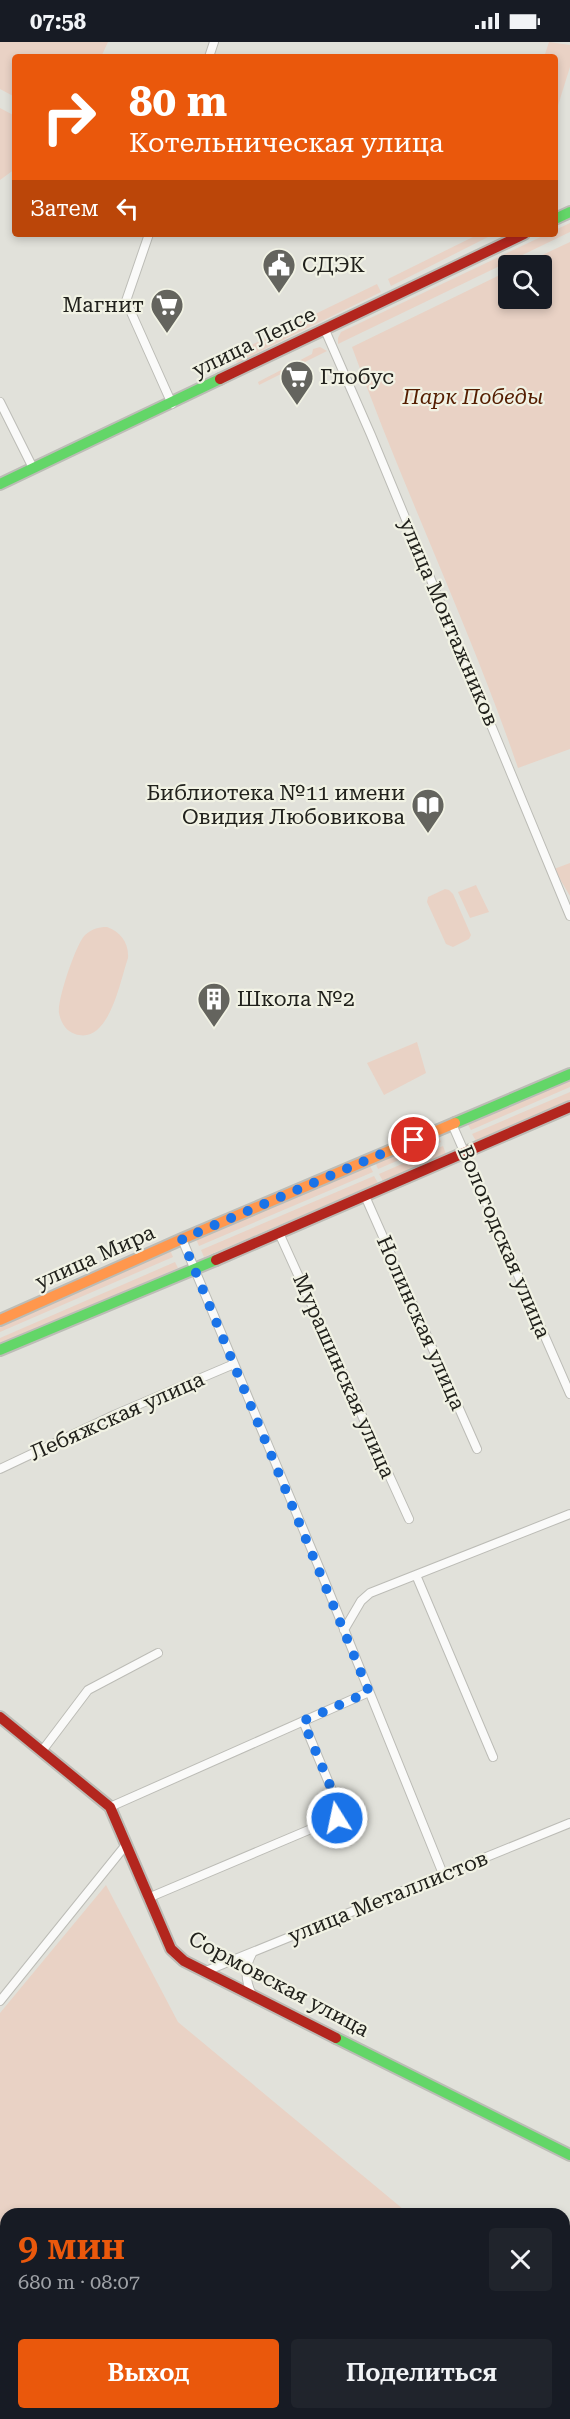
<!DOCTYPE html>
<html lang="ru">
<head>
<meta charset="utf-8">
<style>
	:root { --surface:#171b24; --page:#20242c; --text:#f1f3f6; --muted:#9ea1a6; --accent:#ea580c }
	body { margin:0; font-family:"Roboto Serif",serif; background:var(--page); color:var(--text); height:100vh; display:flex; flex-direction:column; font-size:22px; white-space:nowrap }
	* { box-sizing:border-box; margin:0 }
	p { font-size:20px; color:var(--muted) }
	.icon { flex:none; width:33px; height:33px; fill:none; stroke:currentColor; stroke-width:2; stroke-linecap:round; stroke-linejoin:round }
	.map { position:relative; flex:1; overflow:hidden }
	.side { position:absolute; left:0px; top:2166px; width:570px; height:212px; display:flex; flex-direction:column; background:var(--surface); border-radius:18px 18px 0 0; box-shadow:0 3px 9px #0003 }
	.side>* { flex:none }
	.guide { position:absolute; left:12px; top:12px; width:546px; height:183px; border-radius:6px; box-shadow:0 3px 9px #0003; background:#ea580c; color:#fff; overflow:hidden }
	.buttons { position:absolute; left:498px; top:213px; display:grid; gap:12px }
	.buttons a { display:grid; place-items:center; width:54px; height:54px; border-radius:6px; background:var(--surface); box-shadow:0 3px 9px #0003; font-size:30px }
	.pin { position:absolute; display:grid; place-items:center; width:51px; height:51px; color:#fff; margin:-26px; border:3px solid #fff; border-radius:50%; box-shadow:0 2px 6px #0007 }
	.me { position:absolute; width:66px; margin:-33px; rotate:350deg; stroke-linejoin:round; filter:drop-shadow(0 0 4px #0008) }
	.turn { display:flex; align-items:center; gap:21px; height:126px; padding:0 18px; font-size:27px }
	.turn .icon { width:78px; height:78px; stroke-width:2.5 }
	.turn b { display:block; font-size:42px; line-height:51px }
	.then { display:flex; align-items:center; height:57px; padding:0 18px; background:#0003; gap:12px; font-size:22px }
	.round { display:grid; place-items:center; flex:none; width:63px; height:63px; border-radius:6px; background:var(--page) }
	.summary { display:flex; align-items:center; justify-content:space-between; height:102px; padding:0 18px }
	h1 { font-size:36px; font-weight:600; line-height:45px; color:var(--accent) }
	.action { display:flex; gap:12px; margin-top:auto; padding:12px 18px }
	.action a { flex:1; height:69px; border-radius:6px; background:var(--accent); color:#fff; font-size:24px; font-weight:600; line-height:69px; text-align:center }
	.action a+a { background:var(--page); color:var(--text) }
	.status { display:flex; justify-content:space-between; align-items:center; height:42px; padding:0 30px; background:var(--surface); direction:ltr }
	.status svg { height:16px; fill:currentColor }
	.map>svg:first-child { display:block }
	.green { fill:#e9d2c5 }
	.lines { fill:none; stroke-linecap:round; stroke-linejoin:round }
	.street-casing { stroke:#bcbcb6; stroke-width:10 }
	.fast-casing { stroke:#bcbcb6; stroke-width:14 }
	.slow-casing { stroke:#bcbcb6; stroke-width:14 }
	.jam-casing { stroke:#bcbcb6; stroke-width:14 }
	.street { stroke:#fafaf9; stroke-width:8 }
	.fast { stroke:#63d668; stroke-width:10 }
	.slow { stroke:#ff974d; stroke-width:10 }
	.jam { stroke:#b3261e; stroke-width:10 }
	.route { stroke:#1a73e8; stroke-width:10; stroke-dasharray:0 18 }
	.labels { text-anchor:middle; stroke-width:4.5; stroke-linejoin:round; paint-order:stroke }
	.poi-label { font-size:21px; fill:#21211c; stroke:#f1f2e4; text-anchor:start }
	.street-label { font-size:21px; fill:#21211c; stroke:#f1f2e4 }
	.park-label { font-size:21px; font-style:italic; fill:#541d00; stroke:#f1f2e4 }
</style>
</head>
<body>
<div class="status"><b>07:58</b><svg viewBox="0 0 49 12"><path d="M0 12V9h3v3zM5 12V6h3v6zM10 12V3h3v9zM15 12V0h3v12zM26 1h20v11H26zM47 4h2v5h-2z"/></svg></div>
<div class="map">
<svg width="570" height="2377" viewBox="0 0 570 2377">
	<rect width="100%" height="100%" fill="#e1e1da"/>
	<!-- green -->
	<path class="green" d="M0 0H108L101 15H15V55L0 47Z
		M549 0 570 3V25L555 73V15H544Z
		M0 66 15 74V127L0 138Z
		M570 181V190L338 302V296L341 290 547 192H555V188Z
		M479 192H494L391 244 388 237Z
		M570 200V707L518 726C469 583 403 447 352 305L508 229V256H542V224L521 223Z
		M377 242 381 250 237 321 233 312Z
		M320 305 327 309 259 343 258 340 312 312 313 307Z
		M570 821V854L554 827Z
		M476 843 489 870 470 876 458 850Z
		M445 847 449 848 453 852 471 893 469 897 453 905 446 902 427 860 428 855Z
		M107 885C121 890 129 901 128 916 120 939 109 1004 75 992 66 989 61 981 59 971 57 958 76 902 85 893 92 887 98 885 107 885Z
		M417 1000 426 1031 384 1053 367 1021Z
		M570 1036V1045L471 1088 467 1081Z
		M570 1050V1059L476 1099 472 1092Z
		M438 1093 441 1100 378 1127 375 1120Z
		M443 1104 446 1112 383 1139 379 1132Z
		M369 1122 373 1130 199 1204 196 1197Z
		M374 1134 378 1141 204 1215 201 1208Z
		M170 1208 173 1215 0 1290V1284Z
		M175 1220 178 1226 0 1303V1296Z
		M106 1843 178 1980 409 2172H6V2372H564V2301L570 2306V2377H0V1971Z"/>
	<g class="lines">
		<defs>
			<path id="street" d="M209 15 214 0
				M149 192 126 259 172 362
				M325 288 371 393 570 874
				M0 360 33 426
				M452 1082 570 1352
				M365 1154 477 1407
				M279 1191 409 1477
				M182 1197 321 1530 443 1832
				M0 1427 114 1373 234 1322
				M416 1533 493 1715
				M344 1588 361 1559 370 1551 570 1472
				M42 1709 88 1648 158 1611
				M110 1765 369 1650
				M148 1856 337 1776 339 1765 303 1679
				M206 1929 570 1781
				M252 1953C245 1937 244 1925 253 1910
				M0 1959 125 1804"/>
			<path id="fast" d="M555 177 570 170
				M0 442 220 337
				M455 1081 570 1032
				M0 1308 216 1218
				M336 1996 570 2113"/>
			<path id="slow" d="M0 1278 182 1197 455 1081"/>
			<path id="jam" d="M220 337 524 192
				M216 1218 570 1065
				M0 1675 110 1765 171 1907 184 1919 336 1996"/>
		</defs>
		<!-- street casing -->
		<use href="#street" class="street-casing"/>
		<!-- fast casing -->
		<use href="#fast" class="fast-casing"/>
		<!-- slow casing -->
		<use href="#slow" class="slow-casing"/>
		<!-- jam casing -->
		<use href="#jam" class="jam-casing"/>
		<!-- street -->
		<use href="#street" class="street"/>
		<!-- fast -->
		<use href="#fast" class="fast"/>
		<!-- slow -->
		<use href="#slow" class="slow"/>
		<!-- jam -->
		<use href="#jam" class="jam"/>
	</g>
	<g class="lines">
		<!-- route -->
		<path class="route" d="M337 1776 339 1765 303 1679 369 1650 182 1197 414 1098"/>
	</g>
	<!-- icons -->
	<defs>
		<symbol id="civic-pin" viewBox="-11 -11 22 30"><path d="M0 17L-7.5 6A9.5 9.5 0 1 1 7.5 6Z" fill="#64645e" stroke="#f1f2e4"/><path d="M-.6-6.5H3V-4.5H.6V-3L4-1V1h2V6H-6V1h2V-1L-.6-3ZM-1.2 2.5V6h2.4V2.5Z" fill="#fff"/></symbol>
		<symbol id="supermarket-pin" viewBox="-11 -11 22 30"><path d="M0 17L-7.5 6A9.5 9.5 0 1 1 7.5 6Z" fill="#64645e" stroke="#f1f2e4"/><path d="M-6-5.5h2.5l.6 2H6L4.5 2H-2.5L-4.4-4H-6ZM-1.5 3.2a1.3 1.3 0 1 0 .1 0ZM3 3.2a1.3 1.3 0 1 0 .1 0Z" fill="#fff"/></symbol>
		<symbol id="library-pin" viewBox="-11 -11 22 30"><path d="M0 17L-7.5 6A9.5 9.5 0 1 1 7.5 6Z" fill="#64645e" stroke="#f1f2e4"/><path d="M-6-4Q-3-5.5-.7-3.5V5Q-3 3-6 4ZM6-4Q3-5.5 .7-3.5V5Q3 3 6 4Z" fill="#fff"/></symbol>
		<symbol id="building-pin" viewBox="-11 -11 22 30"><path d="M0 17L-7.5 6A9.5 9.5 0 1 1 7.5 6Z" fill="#64645e" stroke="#f1f2e4"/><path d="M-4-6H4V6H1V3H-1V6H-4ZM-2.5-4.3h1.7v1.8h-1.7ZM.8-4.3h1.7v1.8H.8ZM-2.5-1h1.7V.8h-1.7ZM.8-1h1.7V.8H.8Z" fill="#fff"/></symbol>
	</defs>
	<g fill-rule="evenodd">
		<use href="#civic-pin" x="260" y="204" width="38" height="52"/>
		<use href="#supermarket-pin" x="148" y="244" width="38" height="52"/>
		<use href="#supermarket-pin" x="278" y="316" width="38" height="52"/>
		<use href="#library-pin" x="409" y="744" width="38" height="52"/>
		<use href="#building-pin" x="195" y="938" width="38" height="52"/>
	</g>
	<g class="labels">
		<!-- poi labels -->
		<g class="poi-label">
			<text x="302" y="230">СДЭК</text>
			<text x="144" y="270" text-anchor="end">Магнит</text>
			<text x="320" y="342">Глобус</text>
			<text x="405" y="758" text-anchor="end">Библиотека №11 имени<tspan x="405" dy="24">Овидия Любовикова</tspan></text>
			<text x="237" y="964">Школа №2</text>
		</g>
		<!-- street labels -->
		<g class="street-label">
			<text transform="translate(254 300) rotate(-26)" y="7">улица Лепсе</text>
			<text transform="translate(449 580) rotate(67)" y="7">улица Монтажников</text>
			<text transform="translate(504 1200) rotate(67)" y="7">Вологодская улица</text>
			<text transform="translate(95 1215) rotate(-24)" y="7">улица Мира</text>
			<text transform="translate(421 1281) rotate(66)" y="7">Нолинская улица</text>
			<text transform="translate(344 1334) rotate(66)" y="7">Мурашинская улица</text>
			<text transform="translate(117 1374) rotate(-24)" y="7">Лебяжская улица</text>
			<text transform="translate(388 1855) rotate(-22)" y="7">улица Металлистов</text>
			<text transform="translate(279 1942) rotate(28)" y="7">Сормовская улица</text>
		</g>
		<!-- park labels -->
		<g class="park-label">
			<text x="473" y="362">Парк Победы</text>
		</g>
	</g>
</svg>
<div class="buttons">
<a><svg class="icon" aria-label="search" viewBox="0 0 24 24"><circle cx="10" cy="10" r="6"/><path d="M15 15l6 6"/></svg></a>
</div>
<div class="pin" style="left:414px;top:1098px;background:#d93025"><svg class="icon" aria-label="arrive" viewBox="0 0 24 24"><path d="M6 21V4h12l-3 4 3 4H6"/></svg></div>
<svg class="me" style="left:337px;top:1776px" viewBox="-20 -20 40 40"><circle r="17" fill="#1a73e8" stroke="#fff" stroke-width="3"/><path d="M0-11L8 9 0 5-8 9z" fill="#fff"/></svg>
<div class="guide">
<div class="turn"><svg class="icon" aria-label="right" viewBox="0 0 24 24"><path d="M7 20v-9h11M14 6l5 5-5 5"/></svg><div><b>80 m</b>Котельническая улица</div></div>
<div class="then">Затем<svg class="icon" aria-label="left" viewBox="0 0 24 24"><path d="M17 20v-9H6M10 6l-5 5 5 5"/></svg></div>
</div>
<section class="side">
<div class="summary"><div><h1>9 мин</h1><p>680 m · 08:07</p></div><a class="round"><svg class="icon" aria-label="close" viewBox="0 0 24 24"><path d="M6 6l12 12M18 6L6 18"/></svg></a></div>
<div class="action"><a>Выход</a><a>Поделиться</a></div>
</section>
</div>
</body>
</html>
